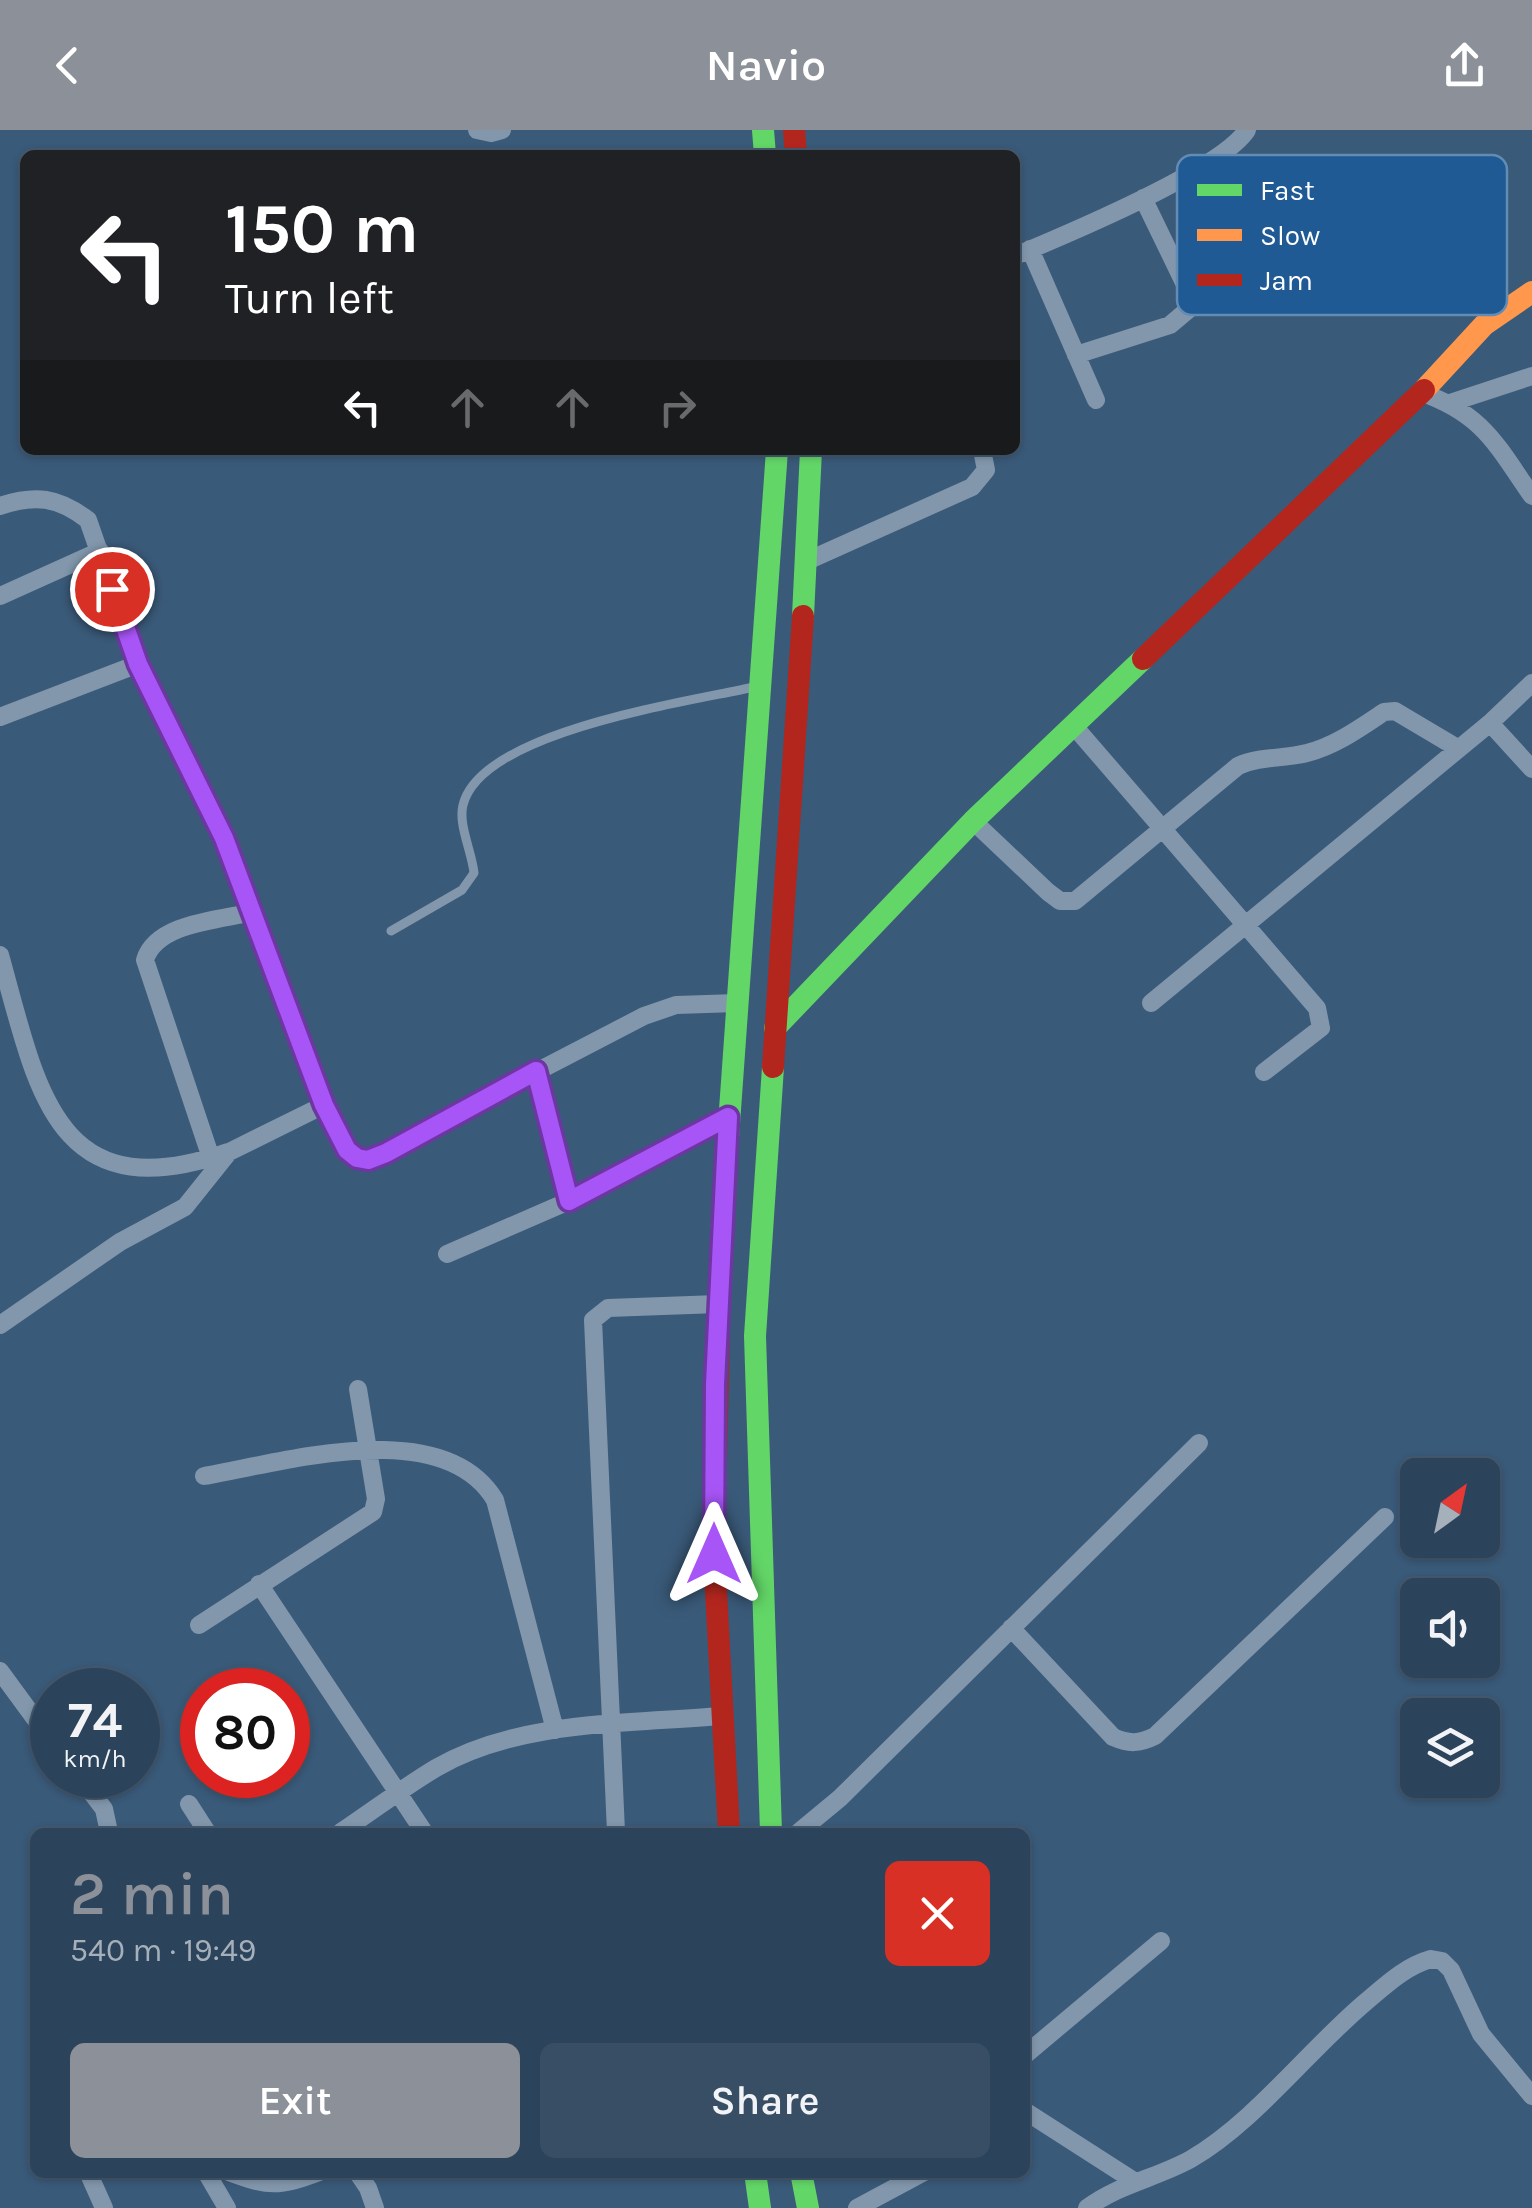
<!DOCTYPE html>
<html lang="en">
<head>
<meta charset="utf-8">
<style>
	:root { --surface:#2c445b; --page:#384e64; --text:#f1f3f6; --muted:#a6b0bb; --line:#485c71; --accent:#8c9099 }
	body { margin:0; font-family:Karla,sans-serif; background:var(--page); color:var(--text); height:100vh; display:flex; flex-direction:column; font-size:38px; white-space:nowrap }
	* { box-sizing:border-box; margin:0 }
	p { font-size:32px; color:var(--muted) }
	.icon { flex:none; width:55px; height:55px; fill:none; stroke:currentColor; stroke-width:2; stroke-linecap:round; stroke-linejoin:round }
	.map { position:relative; flex:1; overflow:hidden }
	.side { position:absolute; left:30px; top:1698px; width:1000px; height:350px; display:flex; flex-direction:column; background:var(--surface); border-radius:15px; box-shadow:0 2px 8px #0004,0 0 0 2px var(--line) }
	.side>* { flex:none }
	.guide { position:absolute; left:20px; top:20px; width:1000px; height:305px; border-radius:15px; box-shadow:0 2px 8px #0004,0 0 0 2px var(--line); background:#202124; color:#fff; overflow:hidden }
	.needle { width:65px; rotate:33deg }
	.buttons { position:absolute; left:1400px; top:1328px; display:grid; gap:20px }
	.buttons a { display:grid; place-items:center; width:100px; height:100px; border-radius:15px; background:var(--surface); box-shadow:0 2px 8px #0004,0 0 0 2px var(--line); font-size:50px }
	.speed { position:absolute; left:30px; top:1538px; display:flex; gap:20px; font-size:50px; font-weight:700; text-align:center }
	.speed>* { display:grid; place-content:center; width:130px; height:130px; border-radius:50%; background:var(--surface); box-shadow:0 2px 8px #0004,0 0 0 2px var(--line); line-height:1 }
	.speed small { font-size:25px; font-weight:400 }
	.speed .limit { border:15px solid #d22; background:#fff; color:#111 }
	.pin { position:absolute; display:grid; place-items:center; width:85px; height:85px; color:#fff; margin:-42px; border:5px solid #fff; border-radius:50%; box-shadow:0 2px 10px #0007 }
	.me { position:absolute; width:110px; margin:-55px; rotate:0deg; stroke-linejoin:round; filter:drop-shadow(0 0 8px #0008) }
	.turn { display:flex; align-items:center; gap:35px; height:210px; padding:0 40px; font-size:45px }
	.turn .icon { width:130px; height:130px; stroke-width:2.5 }
	.turn b { display:block; font-size:70px; line-height:85px }
	.lanes { display:flex; align-items:center; height:95px; padding:0 40px; background:#0003; justify-content:center; gap:50px; direction:ltr }
	.lanes .off { opacity:.35 }
	.round { display:grid; place-items:center; flex:none; width:105px; height:105px; border-radius:15px; background:var(--page) }
	.headline { display:flex; align-items:center; justify-content:space-between; height:170px; padding:0 40px }
	h1 { font-size:60px; font-weight:600; line-height:75px; color:var(--accent) }
	.button { display:flex; gap:20px; margin-top:auto; padding:20px 40px }
	.button a { flex:1; height:115px; border-radius:15px; background:var(--accent); color:#fff; font-size:40px; font-weight:600; line-height:115px; text-align:center }
	.button a+a { background:var(--page); color:var(--text) }
	header { display:flex; justify-content:space-between; align-items:center; height:130px; padding:0 40px; background:var(--accent); color:#fff; font-size:45px; font-weight:600 }
	.map>svg:first-child { display:block }
	.lines { fill:none; stroke-linecap:round; stroke-linejoin:round }
	.lane { stroke:#8297ac; stroke-width:9 }
	.street { stroke:#8297ac; stroke-width:18 }
	.fast { stroke:#63d668; stroke-width:22 }
	.slow { stroke:#ff974d; stroke-width:22 }
	.jam { stroke:#b3261e; stroke-width:22 }
	.route-casing { stroke:#6d37a1; stroke-width:25 }
	.route { stroke:#a855f7; stroke-width:18 }
	.key { fill:#1f5a94; stroke:#628cb4; stroke-width:2.5 }
	.key-label { font-size:28px; fill:#fff }
</style>
</head>
<body>
<header><svg class="icon" aria-label="back" viewBox="0 0 24 24"><path d="M15 5l-7 7 7 7"/></svg>Navio<svg class="icon" aria-label="share" viewBox="0 0 24 24"><path d="M12 15V3M7 8l5-5 5 5M5 13v7h14v-7"/></svg></header>
<div class="map">
<svg width="1532" height="2078" viewBox="0 0 1532 2078">
	<rect width="100%" height="100%" fill="#3a5a79"/>
	<g class="lines">
		<!-- lane -->
		<path class="lane" d="M391 801 462 760 474 743C472 722 458 695 463 675 481 601 688 572 754 557"/>
		<!-- street -->
		<path class="street" d="M477 0 491 3 502 0
			M1030 119 1096 270
			M1015 126C1065 105 1220 41 1247 0
			M1076 225 1170 195 1189 179 1191 167 1143 68
			M1420 262C1483 284 1496 314 1532 366
			M1450 273 1532 246
			M0 376C35 364 58 367 88 390L138 534 224 707 324 975
			M807 431 972 357 986 340 982 320
			M0 466 100 421
			M0 587 138 534
			M1490 593 1532 639
			M1074 596 1317 878 1321 898 1264 942
			M973 691 1048 762 1060 771H1075L1238 636C1260 626 1284 629 1307 623 1335 616 1360 598 1384 582L1395 581 1459 619
			M0 825C37 957 54 1083 228 1022
			M1151 873 1490 593 1532 553
			M536 941 569 1071
			M211 1028 145 830C156 793 219 790 253 782
			M447 1124 569 1071 728 987
			M0 1195 120 1112 185 1077 229 1022 324 975C335 995 342 1026 367 1030L644 886 676 875 737 873
			M204 1346C285 1332 443 1284 495 1370L555 1600
			M259 1454 424 1702
			M199 1495 373 1382 376 1369 358 1259
			M1011 1498 1113 1607C1129 1614 1139 1614 1155 1606L1385 1387
			M0 1541 52 1612
			M78 1645 104 1679 109 1702
			M189 1674 207 1702
			M341 1702C372 1681 403 1658 436 1638 519 1590 628 1594 721 1586
			M616 1702 593 1190 608 1178 718 1174
			M799 1702 840 1668 1199 1313
			M1025 1925 1161 1811
			M1025 1981 1134 2051
			M88 2042 104 2078
			M206 2042 227 2078
			M229 2042C269 2057 279 2057 319 2042
			M357 2042 368 2058 375 2078
			M857 2078 924 2042
			M1087 2078C1119 2054 1157 2048 1191 2029 1256 1991 1309 1919 1368 1870 1387 1854 1406 1836 1431 1829L1442 1831 1451 1840 1481 1904 1532 1966"/>
		<!-- fast -->
		<path class="fast" d="M763 0 765 25
			M803 486 811 320
			M775 898 973 691 1143 529
			M721 1106 777 320
			M771 1702 755 1206 773 937
			M755 2042 760 2078
			M801 2042 808 2078"/>
		<!-- slow -->
		<path class="slow" d="M1424 260 1484 195 1532 162"/>
		<!-- jam -->
		<path class="jam" d="M794 0 796 25
			M1143 529 1424 260
			M773 937 803 486
			M721 1106 714 1424 729 1702"/>
	</g>
	<g class="lines">
		<defs>
			<path id="route" d="M112 459 138 534 224 708 324 975 347 1020 357 1028 368 1030 386 1023 536 941 569 1071 728 987 715 1254 714 1424"/>
		</defs>
		<!-- route casing -->
		<use href="#route" class="route-casing"/>
		<!-- route -->
		<use href="#route" class="route"/>
	</g>
	<!-- legend -->
	<rect x="1177" y="25" width="330" height="160" rx="15" class="key"/>
	<rect x="1197" y="54" width="45" height="12" fill="#63d668"/>
	<rect x="1197" y="99" width="45" height="12" fill="#ff974d"/>
	<rect x="1197" y="144" width="45" height="12" fill="#b3261e"/>
	<g class="key-label">
		<text x="1260" y="70">Fast</text>
		<text x="1260" y="115">Slow</text>
		<text x="1260" y="160">Jam</text>
	</g>
</svg>
<div class="buttons">
<a><svg class="needle" viewBox="-14 -14 28 28"><path d="M0-13l5 13h-10z" fill="#e53935"/><path d="M0 13l5-13h-10z" fill="#a6b0bb"/></svg></a>
<a><svg class="icon" aria-label="sound" viewBox="0 0 24 24"><path d="M4 9h4l5-4v14l-5-4H4zM17 9q2 3 0 6"/></svg></a>
<a><svg class="icon" aria-label="layers" viewBox="0 0 24 24"><path d="M12 4l9 5-9 5-9-5zM3 14l9 5 9-5"/></svg></a>
</div>
<div class="speed"><div>74<small>km/h</small></div><div class="limit">80</div></div>
<div class="pin" style="left:112px;top:459px;background:#d93025"><svg class="icon" aria-label="arrive" viewBox="0 0 24 24"><path d="M6 21V4h12l-3 4 3 4H6"/></svg></div>
<svg class="me" style="left:714px;top:1424px" viewBox="-20 -20 40 40"><path d="M0-17L14 15 0 8-14 15z" fill="#a855f7" stroke="#fff" stroke-width="4"/></svg>
<div class="guide">
<div class="turn"><svg class="icon" aria-label="left" viewBox="0 0 24 24"><path d="M17 20v-9H6M10 6l-5 5 5 5"/></svg><div><b>150 m</b>Turn left</div></div>
<div class="lanes"><svg class="icon" aria-label="left" viewBox="0 0 24 24"><path d="M17 20v-9H6M10 6l-5 5 5 5"/></svg><svg class="icon off" aria-label="ahead" viewBox="0 0 24 24"><path d="M12 20V5M6 11l6-6 6 6"/></svg><svg class="icon off" aria-label="ahead" viewBox="0 0 24 24"><path d="M12 20V5M6 11l6-6 6 6"/></svg><svg class="icon off" aria-label="right" viewBox="0 0 24 24"><path d="M7 20v-9h11M14 6l5 5-5 5"/></svg></div>
</div>
<section class="side">
<div class="headline"><div><h1>2 min</h1><p>540 m · 19:49</p></div><a class="round" style="background:#d93025;color:#fff"><svg class="icon" aria-label="close" viewBox="0 0 24 24"><path d="M6 6l12 12M18 6L6 18"/></svg></a></div>
<div class="button"><a>Exit</a><a>Share</a></div>
</section>
</div>
</body>
</html>
